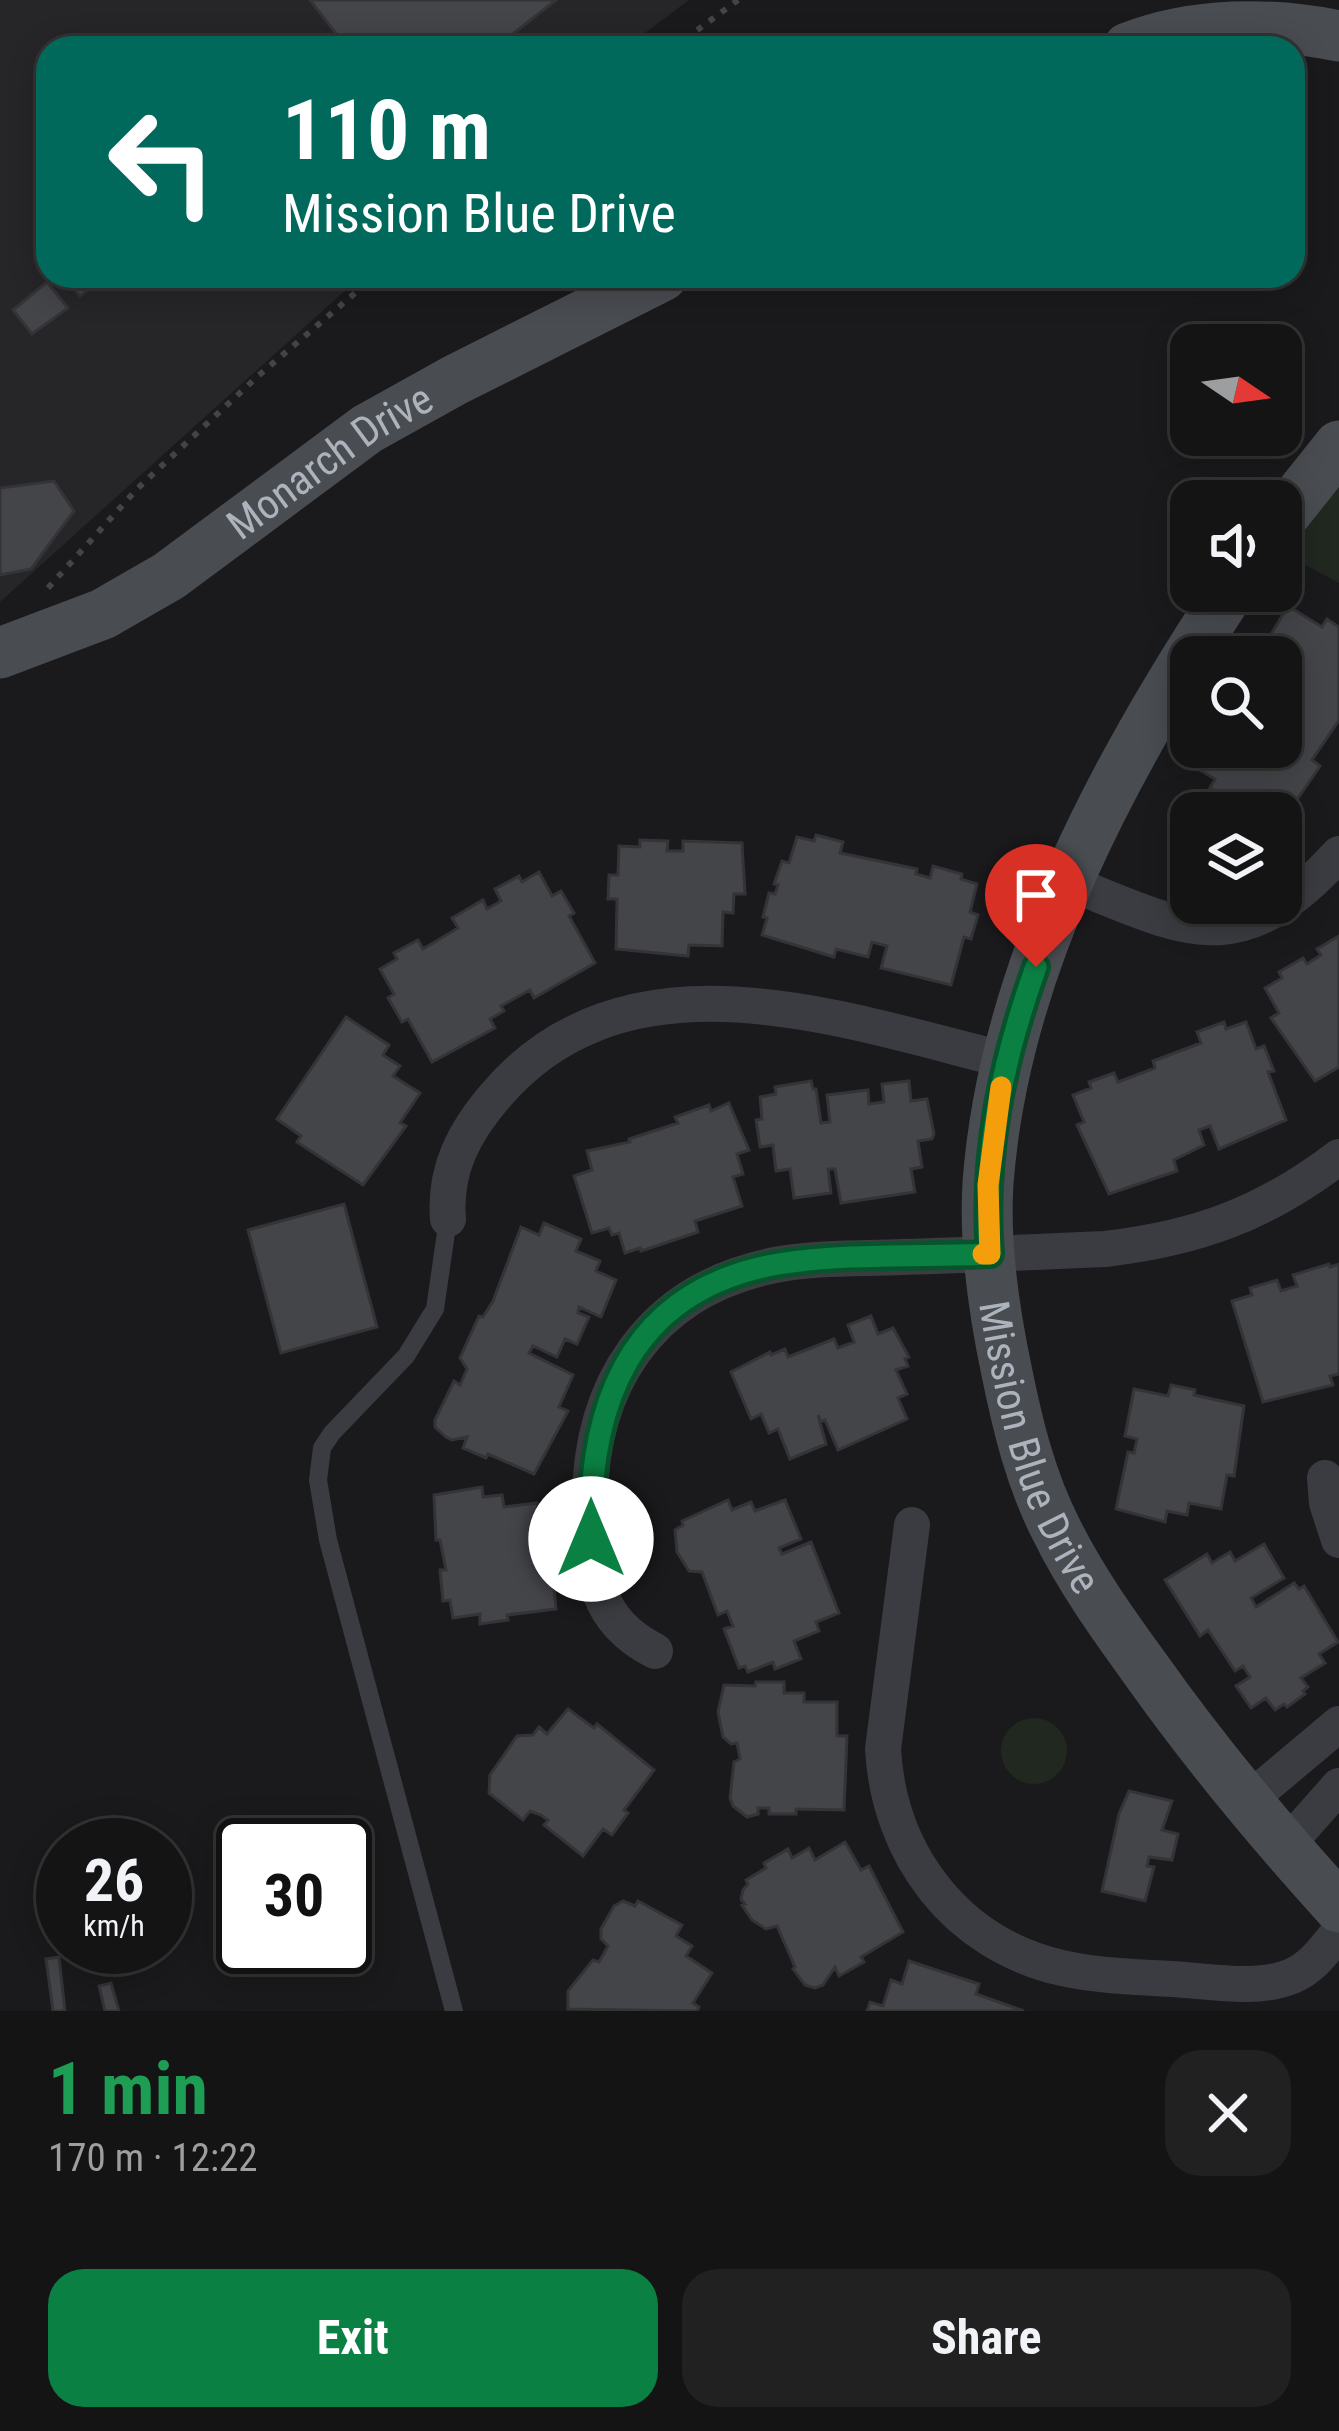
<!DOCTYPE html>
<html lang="en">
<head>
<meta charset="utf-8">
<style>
	:root { --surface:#141415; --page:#212122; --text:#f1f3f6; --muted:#9d9ea0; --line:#333334; --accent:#0b8043 }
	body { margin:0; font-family:"Roboto Condensed",sans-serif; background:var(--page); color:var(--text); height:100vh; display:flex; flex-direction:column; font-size:45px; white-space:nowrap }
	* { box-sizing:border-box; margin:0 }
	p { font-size:39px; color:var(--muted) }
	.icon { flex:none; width:66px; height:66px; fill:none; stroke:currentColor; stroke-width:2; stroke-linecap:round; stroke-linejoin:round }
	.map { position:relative; height:2011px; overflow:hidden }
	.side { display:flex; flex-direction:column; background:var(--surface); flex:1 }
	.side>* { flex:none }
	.banner { position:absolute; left:36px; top:36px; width:1269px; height:252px; border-radius:36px; box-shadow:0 6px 30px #0003,0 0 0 3px var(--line); background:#00695c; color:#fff; overflow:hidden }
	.needle { width:78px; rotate:103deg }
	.controls { position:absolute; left:1170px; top:324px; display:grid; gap:24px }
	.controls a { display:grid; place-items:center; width:132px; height:132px; border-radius:24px; background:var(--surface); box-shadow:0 6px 30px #0003,0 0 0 3px var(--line); font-size:60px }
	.speed { position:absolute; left:36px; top:1818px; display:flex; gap:24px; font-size:60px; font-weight:700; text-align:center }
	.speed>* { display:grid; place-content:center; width:156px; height:156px; border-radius:50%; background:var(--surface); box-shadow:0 6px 30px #0003,0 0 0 3px var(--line); line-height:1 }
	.speed small { font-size:30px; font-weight:400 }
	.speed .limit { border:6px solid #111; border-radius:18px; background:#fff; color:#111 }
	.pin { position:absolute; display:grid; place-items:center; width:102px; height:102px; color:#fff; margin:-123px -51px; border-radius:50% 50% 50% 0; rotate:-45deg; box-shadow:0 0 12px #0007 }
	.pin .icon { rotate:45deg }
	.me { position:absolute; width:132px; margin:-66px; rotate:0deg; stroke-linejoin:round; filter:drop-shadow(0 0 9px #0008) }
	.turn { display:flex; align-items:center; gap:42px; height:252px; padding:0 48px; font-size:54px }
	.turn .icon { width:156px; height:156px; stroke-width:2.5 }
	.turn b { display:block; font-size:84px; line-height:102px }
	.round { display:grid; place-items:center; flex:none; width:126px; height:126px; border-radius:36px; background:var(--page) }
	.head { display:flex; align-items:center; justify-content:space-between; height:204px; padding:0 48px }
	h1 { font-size:72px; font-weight:700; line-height:90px; color:#1e9e55 }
	.primary-button { display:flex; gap:24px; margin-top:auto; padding:24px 48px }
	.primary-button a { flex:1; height:138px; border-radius:36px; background:var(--accent); color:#fff; font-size:48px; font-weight:700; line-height:138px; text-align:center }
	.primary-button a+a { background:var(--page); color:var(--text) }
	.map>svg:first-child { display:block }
	.built { fill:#262629 }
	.green { fill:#202820 }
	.building { fill:#444549; stroke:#343438; stroke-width:3 }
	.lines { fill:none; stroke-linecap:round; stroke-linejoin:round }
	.path { stroke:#414448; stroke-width:6; stroke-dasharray:6 9; stroke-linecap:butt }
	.lane { stroke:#3b3c41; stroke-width:18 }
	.street { stroke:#3b3c41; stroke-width:36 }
	.secondary { stroke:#494c51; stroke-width:51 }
	.route-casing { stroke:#07532c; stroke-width:30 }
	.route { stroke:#0b8043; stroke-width:21 }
	.slow { stroke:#f59e0b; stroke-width:21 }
	.labels { text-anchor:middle; stroke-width:12; stroke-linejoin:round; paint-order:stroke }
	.street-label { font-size:42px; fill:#acb3bc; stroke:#151517 }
</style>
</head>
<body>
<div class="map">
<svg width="1339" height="2011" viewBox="0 0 1339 2011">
	<rect width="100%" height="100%" fill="#1a1a1c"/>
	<!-- built -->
	<path class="built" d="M0 0H689L625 48H48V276H361L0 602Z"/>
	<!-- green -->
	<path class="green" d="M1339 446V583L1281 552V519Z
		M1001 1751a33 33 0 1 1 66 0a33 33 0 1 1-66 0Z"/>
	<!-- building -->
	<path class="building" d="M310 0H556L495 48H347Z
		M64 276H98L101 280 80 296Z
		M47 282 68 308 32 334 13 310Z
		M54 481 74 511 31 569 0 575V488Z
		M1288 606 1322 627 1327 619 1339 627V720L1312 760 1320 766 1281 823V813H1258L1210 788 1215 779 1186 762 1195 747H1281V657H1270L1273 652 1264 646Z
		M816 835 843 842 840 853 917 869 916 874 930 878 933 866 962 874 961 879 977 884 970 912 978 915 971 939 964 937 951 985 881 968 887 946 872 942 868 957 836 949 834 957 762 935 767 918 763 917 769 893 775 894 778 885 774 884 782 861 789 863 797 837 814 841Z
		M640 840 668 841 667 851H683V841L742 843 745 894H734L733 913 723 912 722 946 689 945 688 956 616 949 617 899H608L609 875H618L619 846 640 847Z
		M539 872 552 896 561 891 574 913 569 916 595 963 534 998 530 990 501 1006 504 1011 490 1019 495 1028 432 1062 408 1019 402 1022 388 998 394 994 380 969 397 959 394 953 418 940 423 949 458 928 452 918 483 900 487 909 501 901 495 889 519 876 522 882Z
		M1339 936V1067L1315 1081 1271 1018 1279 1013 1265 988 1282 978 1279 972 1303 958 1307 964 1321 955 1317 949Z
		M346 1017 389 1045 383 1055 400 1066 393 1076 420 1093 400 1123 406 1126 363 1185 297 1142 301 1136 277 1119Z
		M1224 1022 1226 1029 1246 1022 1256 1049 1264 1046 1274 1071 1268 1072 1286 1120 1219 1149 1210 1126 1199 1130 1204 1145 1174 1160 1177 1171 1109 1194 1077 1125 1084 1122 1073 1095 1091 1088 1089 1082 1114 1073 1118 1082 1155 1068 1153 1061 1201 1043 1197 1032Z
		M811 1081 813 1089H816L821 1123 830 1122 827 1095 868 1090 869 1104 884 1102 882 1084 909 1081 911 1101 927 1099 934 1134 932 1139 918 1141 922 1167 911 1169 915 1192 841 1203 835 1169H828L831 1193 794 1198 790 1169 776 1171 773 1145 760 1147 756 1120 762 1119 760 1097 776 1094 775 1087Z
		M729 1103 749 1150 737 1154 743 1174 733 1177 742 1206 695 1221 698 1232 641 1251 640 1248 625 1253 619 1233 612 1235 609 1228 592 1233 574 1176 592 1170 587 1151 630 1142 629 1139 678 1123 675 1117 709 1105 711 1111Z
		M344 1204 377 1327 281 1353 248 1230Z
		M544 1223 581 1239 576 1251 600 1261 596 1271 616 1280 601 1317 579 1307 578 1313 589 1317 577 1344 565 1339 557 1357 533 1346 529 1353 573 1375 559 1407 568 1411 534 1474 488 1454 486 1458 463 1448 467 1437 452 1440 446 1437 435 1427V1420L454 1381 460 1385 467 1369 460 1358 479 1316 483 1317 493 1301 521 1227 539 1235Z
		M1329 1264 1330 1267 1339 1264V1374L1330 1376 1333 1385 1263 1402 1232 1301 1252 1295 1250 1288 1277 1280 1281 1291 1297 1286 1293 1275Z
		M871 1316 878 1334 893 1328 909 1357 905 1359 908 1366 896 1370 907 1394 898 1398 907 1419 838 1450 825 1420 821 1422 818 1415 826 1444 790 1459 778 1429 769 1433 761 1414 751 1419 731 1372 770 1352 771 1355 785 1349 788 1357 834 1339 838 1348 854 1342 848 1325Z
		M1171 1385 1195 1390 1194 1395 1244 1406 1234 1476 1227 1475 1221 1509 1189 1503 1187 1515 1167 1511 1165 1522 1116 1509 1128 1452 1134 1453 1137 1439 1125 1436 1134 1389 1168 1396Z
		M482 1487 483 1497 502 1495 504 1507 537 1503 542 1536 549 1534 556 1609 507 1615 508 1620 480 1624V1614L453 1618 450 1600 443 1601 440 1570H446L440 1540H436L434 1495Z
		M728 1500 732 1510 751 1502 755 1511 785 1500 801 1539 779 1548 782 1554 811 1542 839 1613 816 1622 819 1631 794 1641 801 1659 775 1669 773 1662 748 1672 745 1666 739 1668 724 1629 733 1626 727 1611 718 1615 702 1572 689 1571 677 1552 675 1530 683 1525 682 1521Z
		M1264 1544 1284 1578 1251 1598 1256 1607 1294 1583 1299 1589 1304 1586 1338 1642 1319 1654 1325 1663 1301 1678 1308 1687 1303 1691 1305 1694 1287 1707 1284 1704 1275 1710 1266 1698 1251 1708 1236 1686 1250 1677 1243 1666 1235 1671 1208 1630 1200 1636 1165 1580 1207 1554 1212 1563 1230 1552 1235 1561Z
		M756 1682H784V1693H804V1702H837V1736H847L844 1810 796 1809V1814H769V1808H758V1814L747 1817 733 1806 730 1798 734 1762 740 1759 737 1743 731 1744 723 1737 718 1712 724 1685 755 1686Z
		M568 1709 594 1728 597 1724 654 1770 624 1810 628 1813 612 1835 603 1829 583 1856 544 1825 548 1820 541 1815 530 1811 523 1820 489 1793 490 1775 517 1736 533 1735 539 1727 547 1734Z
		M1129 1791 1172 1801 1162 1830 1178 1834 1172 1860 1149 1857 1147 1866 1154 1867 1145 1901 1102 1891 1119 1814Z
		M845 1842 861 1870 869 1866 903 1932 861 1957 864 1962 839 1976 835 1967 823 1985 815 1988 805 1985 793 1969 795 1967 777 1926 766 1929 752 1920 742 1905 745 1904 741 1899 743 1890 748 1884 746 1880 766 1868 764 1863 788 1849 792 1858 809 1848 815 1860Z
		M623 1901 635 1906 638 1901 682 1925 676 1936 692 1946 686 1956 712 1973 693 2003 699 2007 697 2011 568 2009V1991L593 1960 599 1962 608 1946 601 1939V1929L614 1906Z
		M59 1957 65 2011H53L46 1959Z
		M909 1961 979 1984 976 1994 1024 2011H867L870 2002 883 2006 891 1980 902 1984Z
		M111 1983 119 2011H105L99 1986Z"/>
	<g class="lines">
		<!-- path -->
		<path class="path" d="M673 48 738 0
			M48 588 138 488 258 376 375 276"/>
		<!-- lane -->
		<path class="lane" d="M448 1219 435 1309 406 1356 332 1433 322 1448 318 1480 328 1540 454 2011"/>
		<!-- street -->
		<path class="street" d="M1070 883C1190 932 1240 962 1339 854
			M448 1219C444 1170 464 1132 496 1095 627 941 843 1020 1006 1060
			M1325 1478 1327 1503 1339 1540
			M912 1525 883 1749C889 1855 956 1944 1062 1968 1098 1976 1135 1977 1172 1979 1209 1981 1257 1991 1292 1976 1312 1968 1326 1948 1339 1932
			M655 1651C594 1620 592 1574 590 1512 587 1387 649 1290 775 1265 816 1257 861 1259 903 1257 970 1255 1038 1252 1105 1249 1198 1238 1264 1214 1339 1157
			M1245 1803 1339 1724
			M1284 1848 1339 1786"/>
		<!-- secondary -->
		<g class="secondary">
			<path d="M1128 48C1194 22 1271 22 1339 36"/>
			<path d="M1281 519 1339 446"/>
			<path id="s1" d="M1230 591C1114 766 1004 970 988 1183 984 1246 994 1312 1007 1373 1018 1427 1031 1480 1056 1529 1080 1578 1112 1623 1144 1667 1204 1752 1269 1830 1339 1907"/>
			<path id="s2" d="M0 653 103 614 169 576 367 429 455 380 662 276"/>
		</g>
	</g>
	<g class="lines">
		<defs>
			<path id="route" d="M591 1539C588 1404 630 1290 778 1264 847 1253 921 1257 990 1254 982 1155 1003 1059 1036 967"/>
		</defs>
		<!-- route casing -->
		<use href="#route" class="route-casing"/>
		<!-- route -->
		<use href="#route" class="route"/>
		<!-- slow -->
		<path class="slow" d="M983 1254H990L988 1185 1001 1087"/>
	</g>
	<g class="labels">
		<!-- street labels -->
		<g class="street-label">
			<text dy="15" stroke="none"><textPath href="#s2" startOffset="384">Monarch Drive</textPath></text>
			<text dy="15" stroke="none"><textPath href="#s1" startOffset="918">Mission Blue Drive</textPath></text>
		</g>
	</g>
</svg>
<div class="controls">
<a><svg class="needle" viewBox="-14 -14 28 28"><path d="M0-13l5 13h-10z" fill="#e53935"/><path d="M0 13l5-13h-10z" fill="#9d9ea0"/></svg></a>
<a><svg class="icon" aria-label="sound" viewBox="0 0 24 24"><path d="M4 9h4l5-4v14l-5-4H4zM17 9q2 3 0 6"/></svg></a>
<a><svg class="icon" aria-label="search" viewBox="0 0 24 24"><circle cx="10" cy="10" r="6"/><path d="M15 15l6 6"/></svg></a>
<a><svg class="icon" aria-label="layers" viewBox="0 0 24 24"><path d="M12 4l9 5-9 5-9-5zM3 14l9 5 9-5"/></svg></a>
</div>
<div class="speed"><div>26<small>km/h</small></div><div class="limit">30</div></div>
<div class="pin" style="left:1036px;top:967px;background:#d93025"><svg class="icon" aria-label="arrive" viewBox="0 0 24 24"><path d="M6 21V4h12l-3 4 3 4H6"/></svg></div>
<svg class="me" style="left:591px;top:1539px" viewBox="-20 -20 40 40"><circle r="19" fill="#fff"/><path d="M0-13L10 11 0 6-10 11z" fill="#0b8043"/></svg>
<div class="banner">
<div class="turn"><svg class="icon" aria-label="left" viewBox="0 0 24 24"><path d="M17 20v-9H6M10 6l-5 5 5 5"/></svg><div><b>110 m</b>Mission Blue Drive</div></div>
</div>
</div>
<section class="side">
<div class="head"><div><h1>1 min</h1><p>170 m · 12:22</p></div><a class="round"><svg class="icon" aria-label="close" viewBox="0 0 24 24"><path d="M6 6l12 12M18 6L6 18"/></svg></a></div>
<div class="primary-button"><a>Exit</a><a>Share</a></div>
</section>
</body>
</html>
